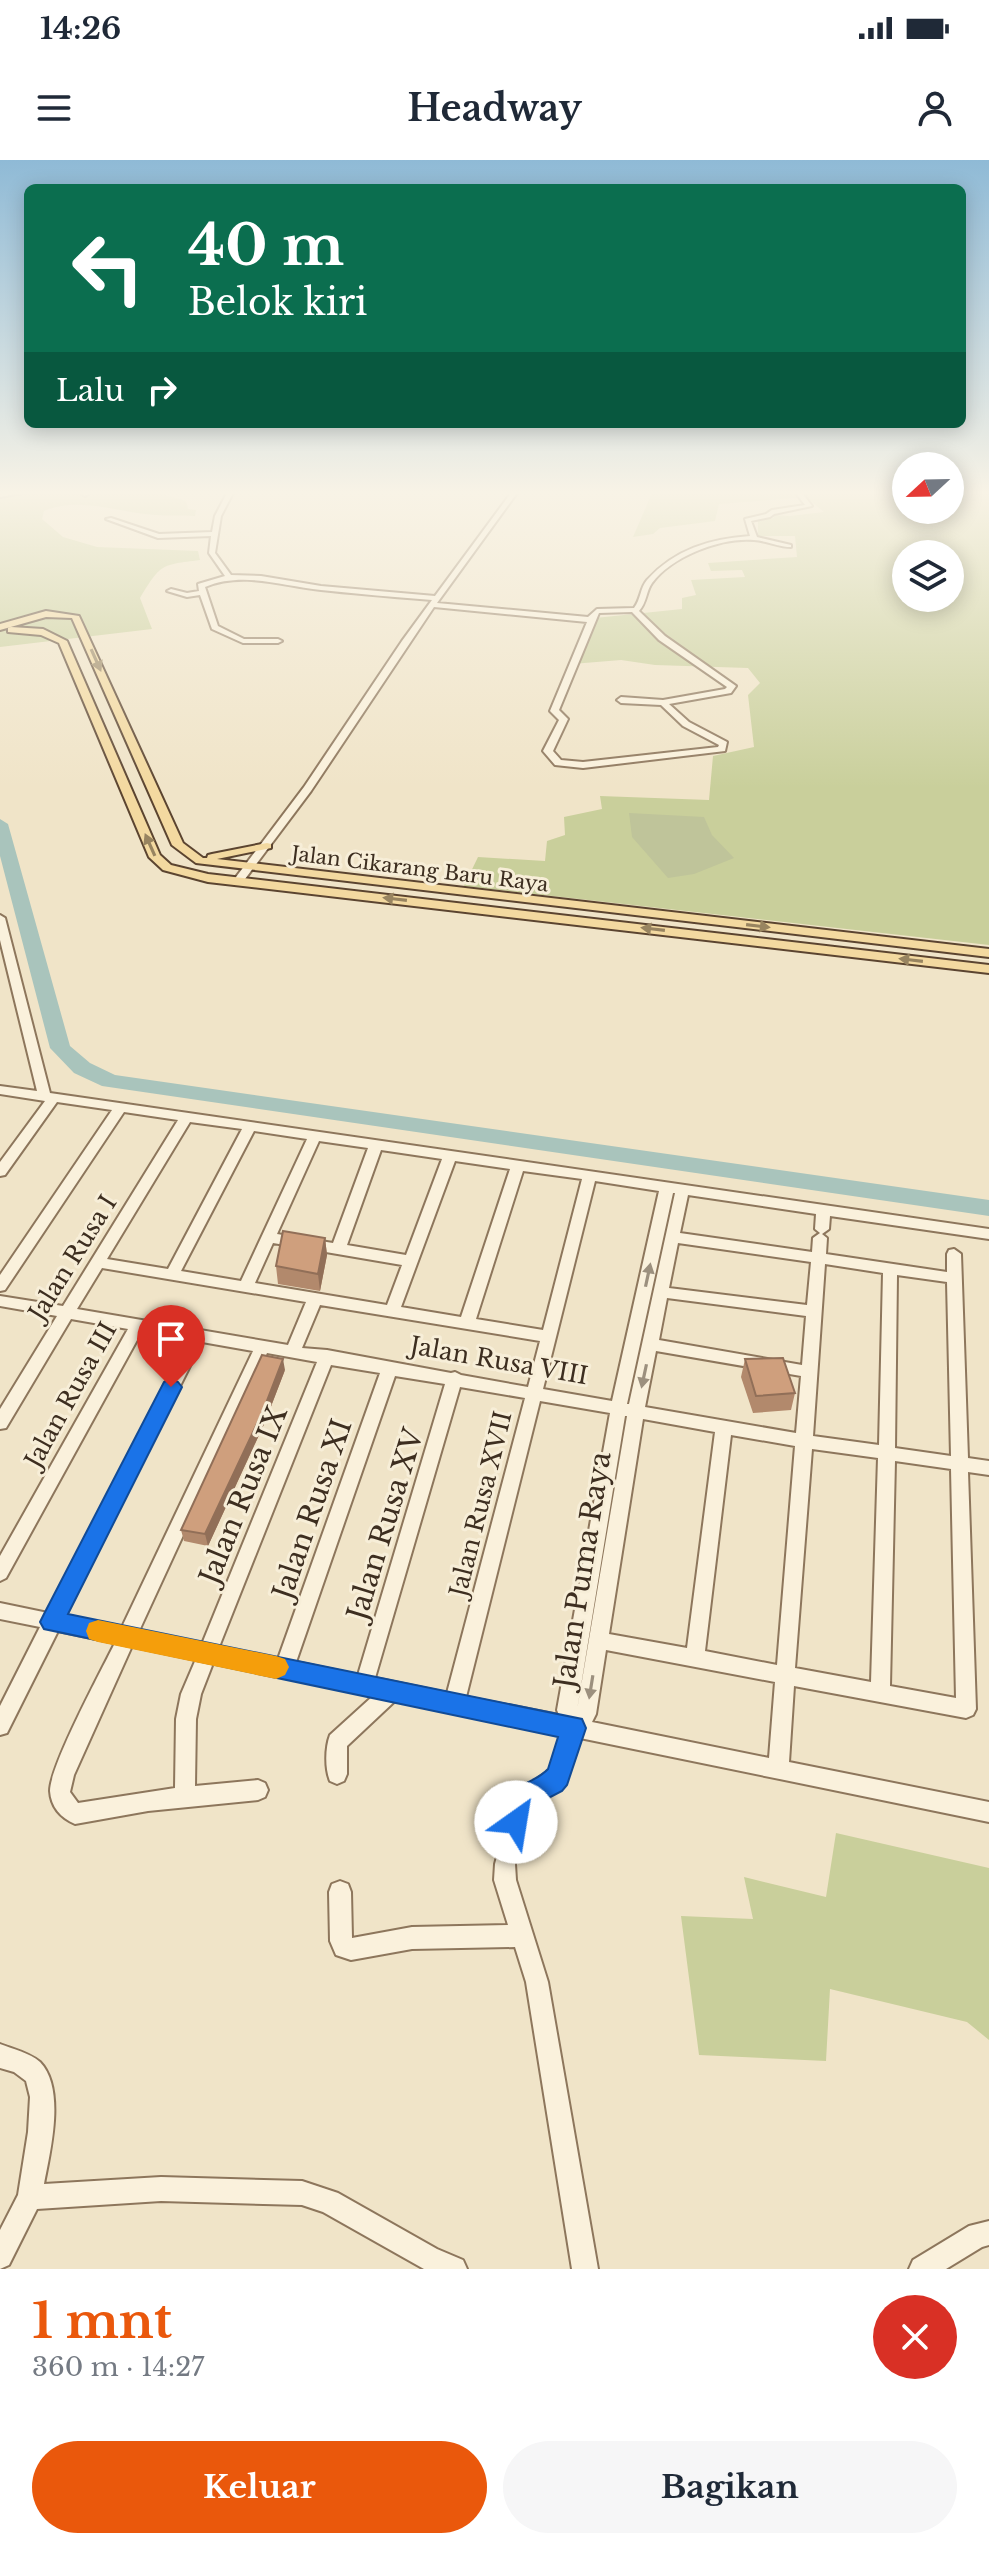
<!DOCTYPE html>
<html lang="id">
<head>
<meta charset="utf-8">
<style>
	:root { --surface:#fff; --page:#f6f6f7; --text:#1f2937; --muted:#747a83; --accent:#ea580c }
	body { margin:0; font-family:"Libre Baskerville",serif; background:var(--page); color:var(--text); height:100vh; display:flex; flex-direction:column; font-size:30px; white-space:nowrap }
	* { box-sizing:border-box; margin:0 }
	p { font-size:26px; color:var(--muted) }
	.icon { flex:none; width:44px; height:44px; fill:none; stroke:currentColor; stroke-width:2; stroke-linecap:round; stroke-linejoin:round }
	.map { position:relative; height:2109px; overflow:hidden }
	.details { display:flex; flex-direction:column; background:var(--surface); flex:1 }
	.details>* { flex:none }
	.banner { position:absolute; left:24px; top:24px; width:942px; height:244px; border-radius:12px; box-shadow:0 4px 20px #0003; background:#0b6e4f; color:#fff; overflow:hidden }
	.needle { width:52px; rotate:248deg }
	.tools { position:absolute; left:892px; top:292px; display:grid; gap:16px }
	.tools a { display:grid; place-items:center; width:72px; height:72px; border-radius:50%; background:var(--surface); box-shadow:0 4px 20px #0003; font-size:40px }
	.pin { position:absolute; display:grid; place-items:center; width:68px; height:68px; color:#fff; margin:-82px -34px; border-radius:50% 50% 50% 0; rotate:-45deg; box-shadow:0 0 8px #0007 }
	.pin .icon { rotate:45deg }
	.me { position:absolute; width:88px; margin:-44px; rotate:32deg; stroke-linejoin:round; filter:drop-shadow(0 0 6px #0008) }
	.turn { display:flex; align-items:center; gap:28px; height:168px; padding:0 32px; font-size:36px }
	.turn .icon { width:104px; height:104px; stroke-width:2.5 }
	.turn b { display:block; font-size:56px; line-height:68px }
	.then { display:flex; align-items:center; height:76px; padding:0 32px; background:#0003; gap:16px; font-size:30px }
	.round { display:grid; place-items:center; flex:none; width:84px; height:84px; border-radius:42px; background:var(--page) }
	.overview { display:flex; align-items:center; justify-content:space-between; height:136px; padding:0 32px }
	h1 { font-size:48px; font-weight:800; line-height:60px; color:var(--accent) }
	.primary-button { display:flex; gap:16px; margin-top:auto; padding:16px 32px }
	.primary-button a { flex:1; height:92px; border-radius:48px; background:var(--accent); color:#fff; font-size:32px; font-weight:800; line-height:92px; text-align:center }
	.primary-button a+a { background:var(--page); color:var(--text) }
	.status { display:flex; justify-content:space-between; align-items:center; height:56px; padding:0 40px; background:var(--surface); direction:ltr }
	.status svg { height:22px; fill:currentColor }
	header { display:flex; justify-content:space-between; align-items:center; height:104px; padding:0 32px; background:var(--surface); font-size:36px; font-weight:800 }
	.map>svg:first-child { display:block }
	.green { fill:#c9cf9b; fill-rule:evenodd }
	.cemetery { fill:#bfc49a }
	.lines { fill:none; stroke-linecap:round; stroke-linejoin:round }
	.river { fill:#a9c4bc; fill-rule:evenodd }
	.minor-casing { stroke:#8d765c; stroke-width:4 }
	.major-casing { stroke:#5b4430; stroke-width:4 }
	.minor { fill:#faf1dc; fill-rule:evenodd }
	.major { fill:#f3d9a0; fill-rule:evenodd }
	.wall { fill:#b2896c }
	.shaded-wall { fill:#916f58 }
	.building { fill:#cf9f7d; stroke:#916f58; stroke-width:2 }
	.oneway { fill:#988460 }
	.oneway2 { fill:#9c907e }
	.route { fill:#1a73e8; stroke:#114b97; stroke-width:2 }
	.slow { fill:#f59e0b }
	.labels { text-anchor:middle; stroke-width:6; stroke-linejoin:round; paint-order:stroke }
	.far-street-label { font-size:20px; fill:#3d2e20; stroke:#f7eed8 }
	.street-label { font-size:24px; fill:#3d2e20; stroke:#f7eed8 }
	.near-street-label { font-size:28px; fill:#3d2e20; stroke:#f7eed8 }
</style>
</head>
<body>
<div class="status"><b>14:26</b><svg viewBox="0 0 49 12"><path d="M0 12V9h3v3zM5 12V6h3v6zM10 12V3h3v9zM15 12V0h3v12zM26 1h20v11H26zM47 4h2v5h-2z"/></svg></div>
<header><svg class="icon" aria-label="menu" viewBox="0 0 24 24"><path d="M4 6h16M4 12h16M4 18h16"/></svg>Headway<svg class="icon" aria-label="person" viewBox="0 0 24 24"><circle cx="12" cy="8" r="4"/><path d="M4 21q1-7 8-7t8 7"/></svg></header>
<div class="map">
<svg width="989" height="2109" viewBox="0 0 989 2109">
	<rect width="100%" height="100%" fill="#f0e4c8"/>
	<!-- green -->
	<path class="green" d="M0 333H158L186 341 188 349 196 350 195 356C182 355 169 356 156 355 119 353 79 336 44 351L42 359 63 377 97 387 198 391 200 400C160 405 161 404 140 438L152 469 0 487Z
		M652 333H906V350H950V333H989V785L464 726 478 697 545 701 547 681 565 675 564 657 602 649 600 636 709 640 713 596 754 587 748 535 760 523 748 508 655 505 621 500 572 504 595 458 682 449V438L696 435 691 420 745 417 742 410 711 411 708 403 797 397 795 376H758V360L774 358 772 355 790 356 824 352 806 337 719 344 715 361 660 368 653 374 633 377ZM906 394H950V438H906Z
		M836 1673 989 1708V1880L967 1862 830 1829 826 1901 699 1895 681 1756 753 1759 744 1717 826 1737Z"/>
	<!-- cemetery -->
	<path class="cemetery" d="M629 653 704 657 712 675 734 698 694 714 668 718 632 677Z"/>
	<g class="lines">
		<!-- river -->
		<path class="river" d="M0 659 8 664 70 886 90 903 115 915 989 1040V1056L102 926 74 913 50 888 0 696Z"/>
		<defs>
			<path id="minor" d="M0 333H22L0 337Z
				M80 333H88V334L85 336Z
				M227 333H233L221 356 215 393 231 415 261 416 321 426 435 436 511 333H517L437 443 588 457 597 449 634 448C641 439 640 428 647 420 675 389 710 379 750 376L745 359 766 354 772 350 805 345 796 333H802L812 346 774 354 770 357 751 361 757 377 791 385V387C779 387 767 381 754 380 722 377 672 396 652 423 646 431 647 442 639 451L665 476 736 526 731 533 669 544 689 562 727 582 725 591 583 608 555 605 543 591 559 560 550 551 587 462 434 447 311 631 242 723 238 724 233 721 304 627 402 481 432 440C395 437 358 434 321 430 282 426 243 411 205 427L218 466 244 479H278L282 481 278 483H243L212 469 200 435 187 437 167 431 171 429 187 433 199 431 198 424 225 416 209 393 211 376 158 378 106 359 111 358 159 374 212 372 215 356ZM599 453 632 452 659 480 727 527 725 529 663 540 621 537 617 540 621 543 661 545 683 566 719 585 718 587 583 602 561 600 553 591 568 559 559 550Z
				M0 755 5 758 50 933 989 1069V1079L830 1056 829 1069 822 1074 827 1078 826 1094 947 1112V1094L949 1090 954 1089 961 1094 968 1298 989 1301V1315L968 1312 976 1549 973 1555 966 1558 794 1526 789 1602 989 1642V1662L580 1578 565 1623 531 1647 515 1704 516 1720 548 1822 598 2109H572L526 1822 515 1787 412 1789 351 1800 336 1795 330 1781 329 1732 332 1724 340 1721 348 1724 351 1732 352 1778 412 1767 508 1765 494 1720 495 1704 512 1641 515 1634 550 1610 561 1574 396 1540 347 1586V1614L344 1621 337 1624 330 1621C325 1609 325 1588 330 1575L373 1536 213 1503 201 1534 196 1559 195 1626 258 1620 265 1623 268 1630 265 1637 258 1640 148 1651 75 1664C61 1658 51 1647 50 1631 50 1606 101 1511 115 1483L58 1471 7 1573 0 1575V1546L40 1467 0 1459V1443L48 1453 188 1179 142 1171 6 1418 0 1421V1396L128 1169 71 1159 6 1268 0 1269V1249L57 1156 0 1146V1136L63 1146 178 960 124 952 5 1130 0 1131V1115L112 950 57 942 5 1015 0 1016V1002L45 941 0 934V926L37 931 0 780ZM190 962 242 969 168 1109 107 1099ZM254 971 307 979 241 1121 181 1111ZM319 981 368 988 333 1083 277 1074ZM381 990 442 999 406 1095 347 1085ZM455 1001 510 1009 461 1157 401 1147ZM523 1011 582 1019 543 1170 476 1159ZM595 1021 659 1031 612 1241 543 1229ZM673 1033H675L629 1244H627ZM688 1035 816 1054 815 1069 820 1073 813 1078 812 1092 680 1073ZM273 1083 402 1105 387 1145 255 1123ZM678 1083 811 1102 807 1145 669 1128ZM825 1104 883 1113 879 1285 813 1276ZM102 1108 306 1142 288 1185 77 1149ZM897 1115 947 1122 951 1296 895 1288ZM667 1138 806 1156 802 1205 659 1180ZM320 1145 540 1181 528 1227 461 1215 455 1212 451 1213 327 1190 302 1188ZM202 1182 253 1191 122 1467 65 1456ZM656 1191 801 1216 796 1273 645 1247ZM267 1193 317 1202 202 1484 139 1471ZM331 1205 380 1213 278 1499 219 1487ZM395 1216 445 1224 358 1515 296 1502ZM460 1227 525 1238 447 1533 375 1518ZM540 1241 610 1253 557 1550 559 1555 466 1537ZM625 1256H627L577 1550ZM643 1259 715 1272 687 1488 609 1474ZM731 1275 795 1286 777 1505 705 1491ZM812 1289 878 1298 871 1522 795 1508ZM895 1301 951 1309 956 1538 890 1526ZM132 1486 196 1499 181 1534 176 1559 175 1628 78 1643 70 1632 74 1615ZM606 1490 775 1522 769 1598 592 1562 596 1554Z
				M0 1884C13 1889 30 1893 40 1902 66 1929 50 1992 44 2024L161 2017 302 2021 338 2033 437 2089 463 2100 467 2109H424L323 2052 302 2045 161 2041 37 2049 9 2105 0 2109V2070L18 2035 28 1972 30 1937 26 1921 14 1912 0 1908Z
				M989 2061V2085L982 2087 946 2109H909L913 2100 969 2066Z"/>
			<path id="major" d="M46 451 79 456 183 683 203 698H207L208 695 212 694 267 683 271 684V688L217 699 989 789V797L196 703 172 685 72 458 46 457 0 470V464Z
				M11 467 43 469 67 481 160 695 171 705 208 714 989 805V813L208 722 163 710 149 697 59 483 41 475 8 472V468Z"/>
		</defs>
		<!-- minor casing -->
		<use href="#minor" class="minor-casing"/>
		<!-- major casing -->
		<use href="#major" class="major-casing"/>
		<!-- minor -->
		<use href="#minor" class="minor"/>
		<!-- major -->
		<use href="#major" class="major"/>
	</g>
	<!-- wall -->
	<path class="wall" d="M325 1078 327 1095 320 1131 278 1124 276 1106Z
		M745 1199 795 1233 791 1250 753 1253 741 1217Z
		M285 1210 265 1262 208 1386 184 1381 181 1370Z"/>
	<!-- shaded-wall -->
	<path class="shaded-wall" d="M325 1078 327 1095 320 1131 318 1114Z
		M283 1199 285 1210 265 1262 208 1386 205 1374Z"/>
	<!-- building -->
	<path class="building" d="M283 1071 325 1078 318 1114 276 1106Z
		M262 1195 283 1199 263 1251 205 1374 181 1370Z
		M783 1198 795 1233 756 1236 745 1199Z"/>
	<!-- one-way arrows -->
	<defs><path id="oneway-solid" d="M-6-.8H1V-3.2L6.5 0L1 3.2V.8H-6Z" transform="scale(2)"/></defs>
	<g class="oneway">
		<use href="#oneway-solid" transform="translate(96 500) rotate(66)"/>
		<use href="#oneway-solid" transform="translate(150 685) rotate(-114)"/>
		<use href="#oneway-solid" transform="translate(395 739) rotate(-173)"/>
		<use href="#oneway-solid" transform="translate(758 766) rotate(7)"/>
		<use href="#oneway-solid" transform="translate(653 769) rotate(-173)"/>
		<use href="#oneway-solid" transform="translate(911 800) rotate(-173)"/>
	</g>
	<g class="oneway2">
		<use href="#oneway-solid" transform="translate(648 1115) rotate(-78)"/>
		<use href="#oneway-solid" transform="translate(644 1216) rotate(102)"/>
		<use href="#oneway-solid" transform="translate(591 1527) rotate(99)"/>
	</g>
	<!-- sky -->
	<linearGradient id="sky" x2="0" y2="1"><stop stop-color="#8fbad6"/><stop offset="0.53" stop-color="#f8f3e6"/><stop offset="1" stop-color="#f8f3e6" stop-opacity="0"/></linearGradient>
	<rect width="989" height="628" fill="url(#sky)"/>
	<!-- route -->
	<path class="route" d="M171 1219 178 1222 182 1227 68 1454 582 1559 586 1568 567 1625 562 1631 537 1644 525 1672 516 1676 507 1672C503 1662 504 1657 507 1647 515 1619 532 1626 548 1609L558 1577 44 1469 40 1462 44 1454 164 1222Z"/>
	<!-- slow -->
	<path class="slow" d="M98 1460 276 1496 285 1499 289 1507 285 1515 276 1519 98 1482 89 1479 86 1471 89 1463Z"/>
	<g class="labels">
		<!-- far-street labels -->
		<g class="far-street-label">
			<text transform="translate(420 709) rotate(7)" y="7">Jalan Cikarang Baru Raya</text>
		</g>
		<!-- street labels -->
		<g class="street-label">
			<text transform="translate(73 1098) rotate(-58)" y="8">Jalan Rusa I</text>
			<text transform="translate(499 1201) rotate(10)" y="8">Jalan Rusa VIII</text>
			<text transform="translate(71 1235) rotate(-61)" y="8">Jalan Rusa III</text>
			<text transform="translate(481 1344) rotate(-76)" y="8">Jalan Rusa XVII</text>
		</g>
		<!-- near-street labels -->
		<g class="near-street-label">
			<text transform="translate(243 1335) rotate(-68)" y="10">Jalan Rusa IX</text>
			<text transform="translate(312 1349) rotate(-71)" y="10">Jalan Rusa XI</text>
			<text transform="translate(385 1364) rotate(-73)" y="10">Jalan Rusa XV</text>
			<text transform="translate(582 1410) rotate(-81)" y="10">Jalan Puma Raya</text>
		</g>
	</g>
</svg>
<div class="tools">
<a><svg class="needle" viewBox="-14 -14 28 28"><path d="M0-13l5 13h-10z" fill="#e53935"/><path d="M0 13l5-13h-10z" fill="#747a83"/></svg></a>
<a><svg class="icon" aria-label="layers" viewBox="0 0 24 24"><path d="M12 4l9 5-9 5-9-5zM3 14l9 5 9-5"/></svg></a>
</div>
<div class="pin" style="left:171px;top:1227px;background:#d93025"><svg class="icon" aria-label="arrive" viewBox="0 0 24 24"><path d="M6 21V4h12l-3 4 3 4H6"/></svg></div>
<svg class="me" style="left:516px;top:1662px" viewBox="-20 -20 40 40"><circle r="19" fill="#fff"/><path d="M0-13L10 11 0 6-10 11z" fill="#1a73e8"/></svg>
<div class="banner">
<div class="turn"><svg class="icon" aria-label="left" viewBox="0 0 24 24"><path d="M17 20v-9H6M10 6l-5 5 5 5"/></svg><div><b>40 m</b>Belok kiri</div></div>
<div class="then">Lalu<svg class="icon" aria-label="right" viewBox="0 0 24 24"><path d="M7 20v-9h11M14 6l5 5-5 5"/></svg></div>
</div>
</div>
<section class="details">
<div class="overview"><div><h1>1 mnt</h1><p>360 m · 14:27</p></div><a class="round" style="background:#d93025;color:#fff"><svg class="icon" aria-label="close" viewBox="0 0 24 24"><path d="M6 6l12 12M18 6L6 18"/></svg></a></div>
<div class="primary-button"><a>Keluar</a><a>Bagikan</a></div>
</section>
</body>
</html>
